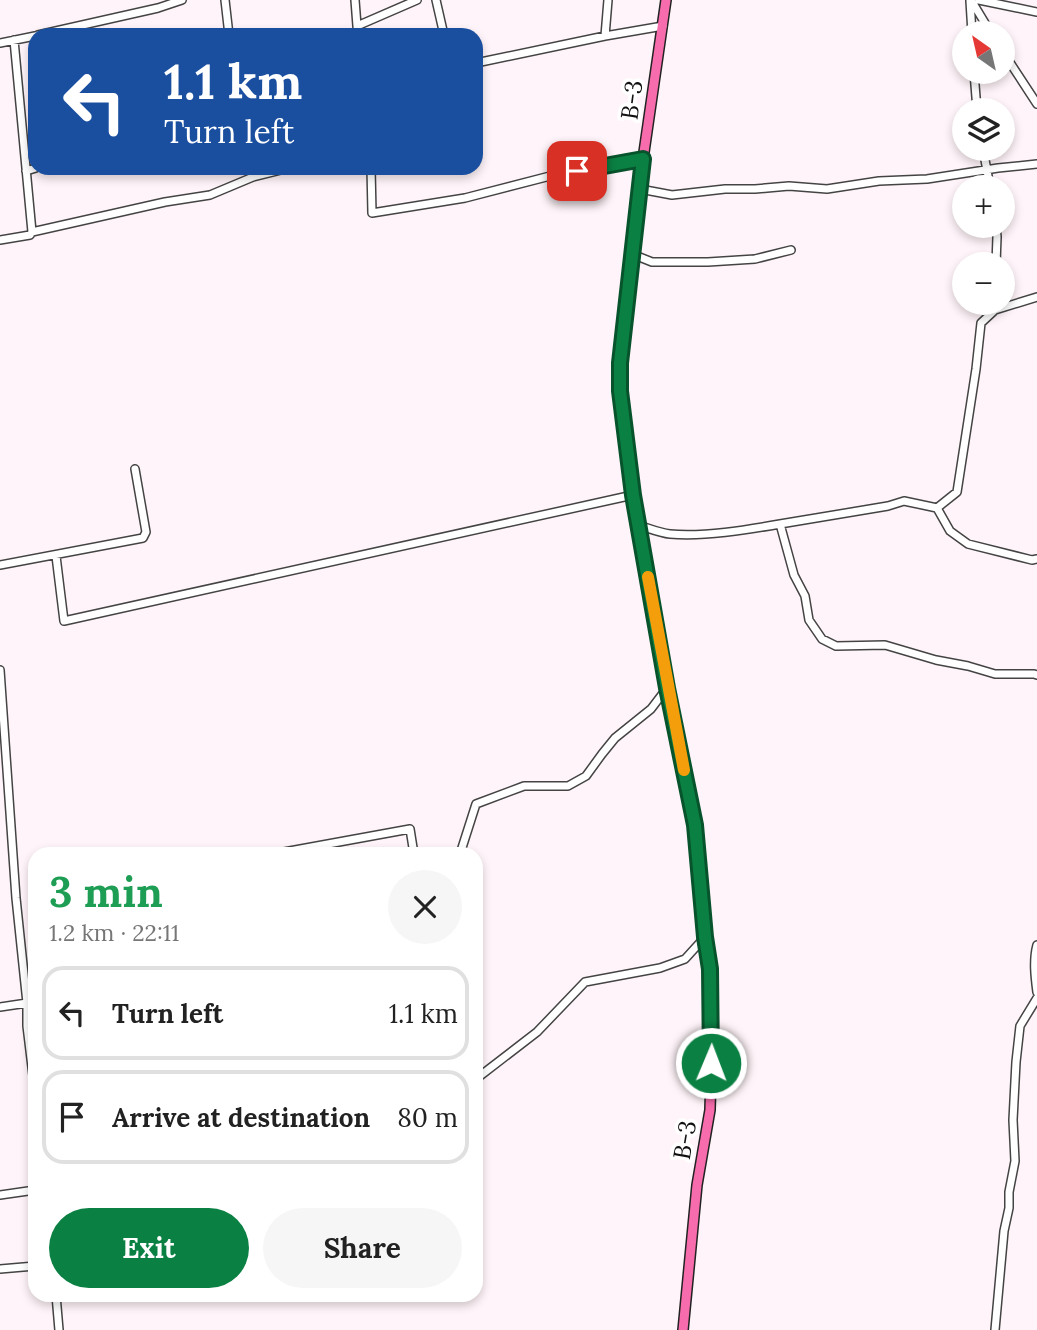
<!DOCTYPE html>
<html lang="en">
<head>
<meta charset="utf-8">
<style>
	:root { --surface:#fff; --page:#f6f6f6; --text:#222; --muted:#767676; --line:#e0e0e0; --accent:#0b8043 }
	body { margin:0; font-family:Lora,serif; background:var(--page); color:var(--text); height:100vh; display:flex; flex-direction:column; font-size:26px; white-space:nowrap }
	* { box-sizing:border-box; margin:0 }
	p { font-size:23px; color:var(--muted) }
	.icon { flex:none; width:38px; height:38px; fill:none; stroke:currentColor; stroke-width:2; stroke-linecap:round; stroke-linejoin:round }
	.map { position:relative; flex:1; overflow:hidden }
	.drawer { position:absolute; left:28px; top:847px; width:455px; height:455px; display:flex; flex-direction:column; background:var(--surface); border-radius:21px; box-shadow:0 4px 10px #0003 }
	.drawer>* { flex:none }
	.guide { position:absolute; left:28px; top:28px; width:455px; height:147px; border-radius:21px; box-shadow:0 4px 10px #0003; background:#1a4fa0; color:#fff; overflow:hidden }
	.needle { width:46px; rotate:326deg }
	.fabs { position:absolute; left:952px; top:21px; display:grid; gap:14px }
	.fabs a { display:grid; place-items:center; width:63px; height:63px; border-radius:50%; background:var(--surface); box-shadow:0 4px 10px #0003; font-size:35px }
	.pin { position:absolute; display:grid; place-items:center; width:60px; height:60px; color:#fff; margin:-30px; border-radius:14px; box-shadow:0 4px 10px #0006 }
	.me { position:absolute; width:77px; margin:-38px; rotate:1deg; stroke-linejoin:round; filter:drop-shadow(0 0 5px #0008) }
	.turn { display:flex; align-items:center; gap:24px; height:147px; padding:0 21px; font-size:32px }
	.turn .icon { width:91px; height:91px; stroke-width:2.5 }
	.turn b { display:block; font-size:49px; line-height:60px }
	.round { display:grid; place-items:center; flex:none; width:74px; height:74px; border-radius:37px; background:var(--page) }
	.summary { display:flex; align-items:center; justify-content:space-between; height:119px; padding:0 21px }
	h1 { font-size:42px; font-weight:700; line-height:52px; color:#1e9e55 }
	.button { display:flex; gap:14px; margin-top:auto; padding:14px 21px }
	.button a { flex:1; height:80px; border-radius:42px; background:var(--accent); color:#fff; font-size:28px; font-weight:700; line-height:80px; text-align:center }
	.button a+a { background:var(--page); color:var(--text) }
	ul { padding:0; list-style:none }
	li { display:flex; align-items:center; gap:21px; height:94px; margin:0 14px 10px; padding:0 7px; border:4px solid var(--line); border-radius:21px }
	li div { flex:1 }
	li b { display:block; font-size:26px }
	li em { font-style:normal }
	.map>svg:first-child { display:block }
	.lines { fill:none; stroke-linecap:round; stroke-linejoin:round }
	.minor-casing { stroke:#444; stroke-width:10 }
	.major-casing { stroke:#222; stroke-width:12 }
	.minor { stroke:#fff; stroke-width:7 }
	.major { stroke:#f76cac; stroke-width:9 }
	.route-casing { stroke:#07532c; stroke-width:18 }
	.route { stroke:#0b8043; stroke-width:12 }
	.slow { stroke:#f59e0b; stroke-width:12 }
	.labels { text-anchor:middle; stroke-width:7; stroke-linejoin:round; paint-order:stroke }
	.street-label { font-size:24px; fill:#111; stroke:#fff }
</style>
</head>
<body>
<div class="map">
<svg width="1037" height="1330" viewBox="0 0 1037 1330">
	<rect width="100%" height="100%" fill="#fff4f9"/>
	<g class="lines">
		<defs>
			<path id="minor" d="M225 0 229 35
				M355 0 357 26
				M436 0 444 35
				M971 0 991 33
				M979 0 1037 12
				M970 1 972 33
				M38 35 158 8 182 0
				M358 35 357 26 417 0
				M605 36 608 0
				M0 43 35 36
				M1003 52 1037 104
				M476 63 605 36 663 26
				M974 72 977 110
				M983 149 990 187
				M250 168 253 177 289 168
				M371 168 372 213 465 198 554 175 643 159
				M26 171 36 168
				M640 189 672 195 725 189H755L789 186 827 189 879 181 927 179 998 168 1037 164
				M996 226 997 237 996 264
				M32 232 165 202 210 195 253 177
				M0 240 30 235 32 232 14 40
				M632 254 652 262H708L755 259 791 250
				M937 508 950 531 968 544 1032 560 1037 559
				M780 524 888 506 904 501 937 508 957 492 976 369 981 323 995 310 1037 297
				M638 525C648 528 660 533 670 534 704 537 746 530 780 524L794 575 805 596 809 620 822 639 836 646 885 645 936 660 968 666 995 674H1034L1037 675
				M56 556 64 621 633 495
				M0 565 143 538 146 532 135 469
				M0 670 16 898 27 1003V1026L35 1092
				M273 854 410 829 414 854
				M460 854 476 804 524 786H568L586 776 602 754 615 738 651 709 667 688
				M1037 945C1033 960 1035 977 1037 992
				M0 1007 27 1003
				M476 1079 537 1032 585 982 660 968 685 959 705 937
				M0 1195 35 1190
				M0 1269 35 1266
				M56 1295 59 1330
				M995 1330 1004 1231 1009 1208V1192L1015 1161 1013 1120 1016 1062 1020 1026 1037 998"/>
			<path id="major" d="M666 0 643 159 632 254 620 363V391L638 525 667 688 695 825 705 937 710 969 712 1039 710 1110 697 1185 683 1330"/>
		</defs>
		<!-- minor casing -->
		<use href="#minor" class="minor-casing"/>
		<!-- major casing -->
		<use href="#major" class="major-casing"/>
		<!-- minor -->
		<use href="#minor" class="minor"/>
		<!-- major -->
		<use href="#major" class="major"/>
	</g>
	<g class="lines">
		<defs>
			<path id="route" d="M577 171 643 159 620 363V391L633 495 667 688 695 825 705 937 710 969 711 1063"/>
		</defs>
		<!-- route casing -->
		<use href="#route" class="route-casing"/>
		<!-- route -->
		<use href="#route" class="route"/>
		<!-- slow -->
		<path class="slow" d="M648 577 684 770"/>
	</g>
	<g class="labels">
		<!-- street labels -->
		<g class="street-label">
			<text transform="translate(632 100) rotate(-82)" y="8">B-3</text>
			<text transform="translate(685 1140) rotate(-80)" y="8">B-3</text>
		</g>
	</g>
</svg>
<div class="fabs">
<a><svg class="needle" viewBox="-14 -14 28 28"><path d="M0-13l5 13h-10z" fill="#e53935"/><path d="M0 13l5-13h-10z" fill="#767676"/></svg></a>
<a><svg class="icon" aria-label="layers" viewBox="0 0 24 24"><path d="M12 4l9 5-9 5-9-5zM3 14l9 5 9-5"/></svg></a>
<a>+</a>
<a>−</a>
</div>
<div class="pin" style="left:577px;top:171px;background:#d93025"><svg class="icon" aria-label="arrive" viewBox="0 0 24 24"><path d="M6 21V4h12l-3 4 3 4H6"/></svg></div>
<svg class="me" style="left:711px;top:1063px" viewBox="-20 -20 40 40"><circle r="17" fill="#0b8043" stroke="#fff" stroke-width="3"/><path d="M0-11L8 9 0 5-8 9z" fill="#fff"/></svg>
<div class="guide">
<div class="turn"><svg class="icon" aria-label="left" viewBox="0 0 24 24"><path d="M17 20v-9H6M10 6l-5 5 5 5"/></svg><div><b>1.1 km</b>Turn left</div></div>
</div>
<section class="drawer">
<div class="summary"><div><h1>3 min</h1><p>1.2 km · 22:11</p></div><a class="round"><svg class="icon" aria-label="close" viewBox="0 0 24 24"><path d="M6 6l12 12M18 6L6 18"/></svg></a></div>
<ul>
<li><svg class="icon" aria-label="left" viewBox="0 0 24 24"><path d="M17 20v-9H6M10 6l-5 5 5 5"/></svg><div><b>Turn left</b></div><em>1.1 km</em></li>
<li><svg class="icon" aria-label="arrive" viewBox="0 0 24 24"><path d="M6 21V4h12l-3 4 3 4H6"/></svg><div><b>Arrive at destination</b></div><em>80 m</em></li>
</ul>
<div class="button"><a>Exit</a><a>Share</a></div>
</section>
</div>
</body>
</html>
